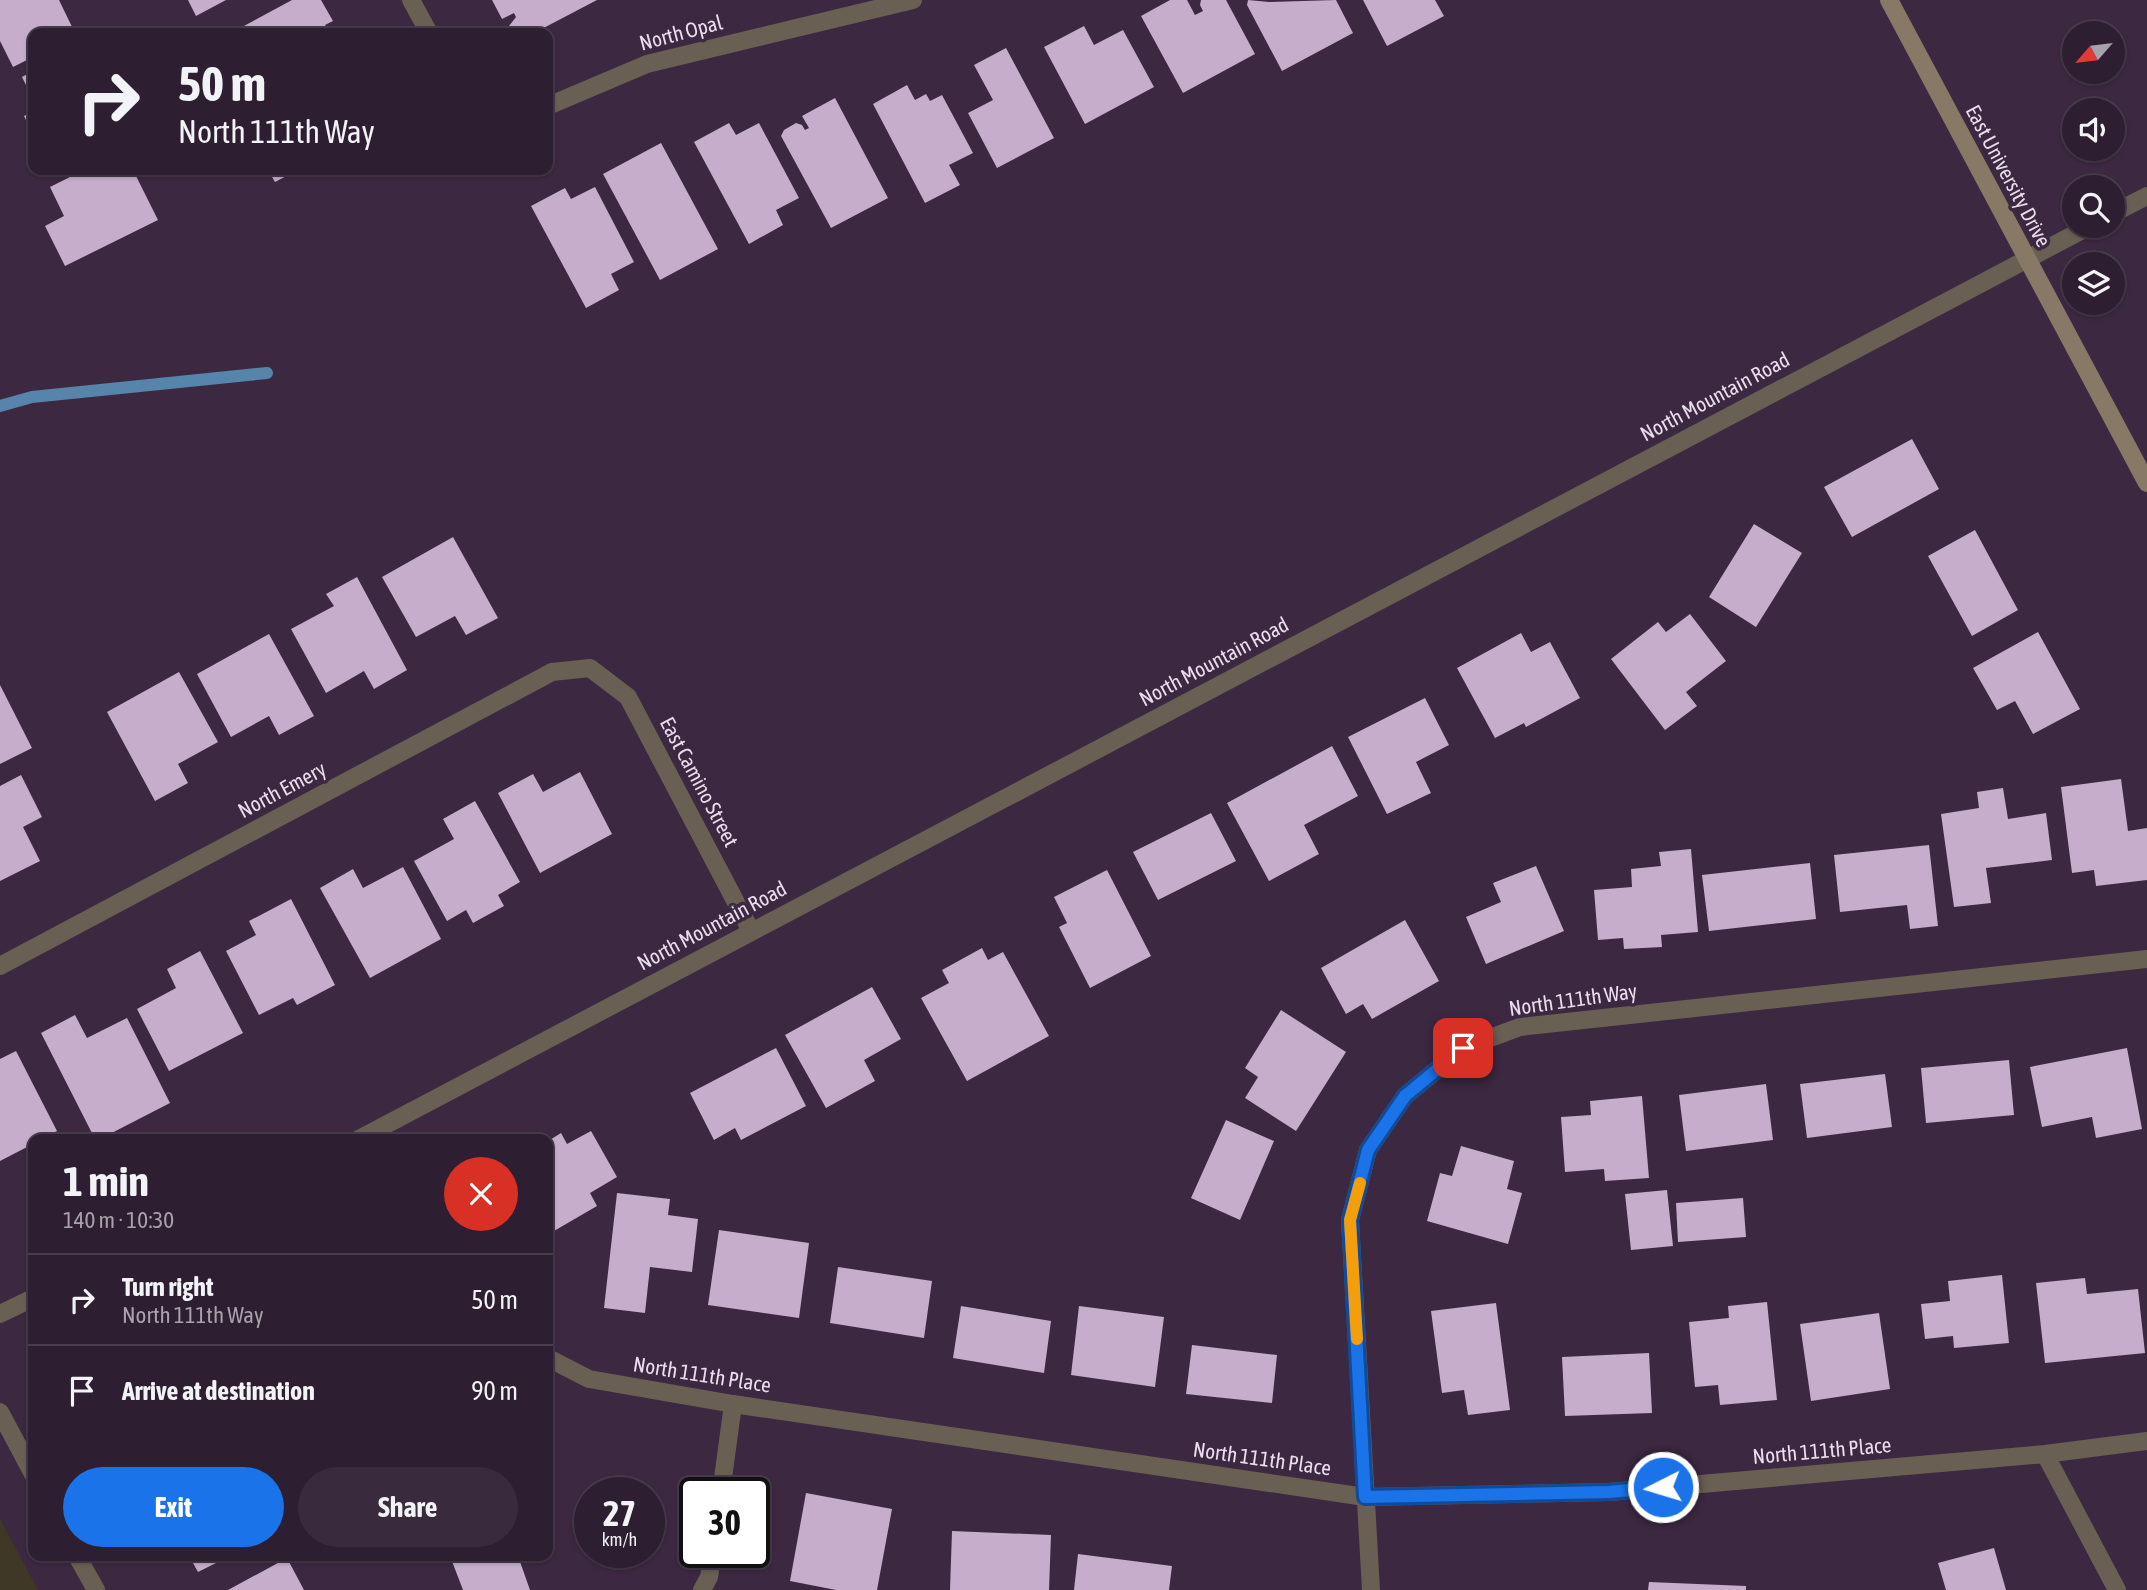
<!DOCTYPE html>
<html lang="en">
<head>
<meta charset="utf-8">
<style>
	:root { --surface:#2d1e31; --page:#392b3d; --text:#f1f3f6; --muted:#a7a2ab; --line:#483c4d; --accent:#1a73e8 }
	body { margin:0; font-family:"Asap Condensed",sans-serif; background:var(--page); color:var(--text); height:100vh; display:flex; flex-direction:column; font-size:26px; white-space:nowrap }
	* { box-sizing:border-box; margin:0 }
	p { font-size:23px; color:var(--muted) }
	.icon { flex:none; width:38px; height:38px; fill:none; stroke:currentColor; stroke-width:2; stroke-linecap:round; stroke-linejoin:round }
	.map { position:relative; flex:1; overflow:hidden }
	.details { position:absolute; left:28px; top:1134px; width:525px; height:427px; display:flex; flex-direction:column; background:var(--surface); border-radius:14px; box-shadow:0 2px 5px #0004,0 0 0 2px var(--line) }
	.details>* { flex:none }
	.banner { position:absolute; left:28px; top:28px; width:525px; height:147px; border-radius:14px; box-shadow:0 2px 5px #0004,0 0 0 2px var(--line); background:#2d1e31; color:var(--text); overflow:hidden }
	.needle { width:46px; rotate:242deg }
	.fabs { position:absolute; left:2062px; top:21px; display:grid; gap:14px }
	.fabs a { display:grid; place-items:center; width:63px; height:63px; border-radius:50%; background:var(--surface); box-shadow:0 2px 5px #0004,0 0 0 2px var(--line); font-size:35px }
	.speed { position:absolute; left:574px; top:1477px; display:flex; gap:14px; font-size:35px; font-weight:700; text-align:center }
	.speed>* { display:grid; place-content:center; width:91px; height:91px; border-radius:50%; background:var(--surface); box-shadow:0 2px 5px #0004,0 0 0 2px var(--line); line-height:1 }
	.speed small { font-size:18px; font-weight:400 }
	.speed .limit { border:4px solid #111; border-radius:10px; background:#fff; color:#111 }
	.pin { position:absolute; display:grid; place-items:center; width:60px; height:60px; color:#fff; margin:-30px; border-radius:14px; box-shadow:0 4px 10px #0006 }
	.me { position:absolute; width:77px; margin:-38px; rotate:265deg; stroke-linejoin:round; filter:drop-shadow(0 0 5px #0008) }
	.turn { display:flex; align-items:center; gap:24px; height:147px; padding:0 35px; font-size:32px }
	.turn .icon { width:91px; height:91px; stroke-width:2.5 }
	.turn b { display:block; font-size:49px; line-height:60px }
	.round { display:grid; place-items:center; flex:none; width:74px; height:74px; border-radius:37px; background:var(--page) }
	.overview { display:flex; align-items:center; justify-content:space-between; height:119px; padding:0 35px }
	h1 { font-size:42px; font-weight:700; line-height:52px }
	.action { display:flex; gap:14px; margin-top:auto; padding:14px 35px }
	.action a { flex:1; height:80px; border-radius:42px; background:var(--accent); color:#fff; font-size:28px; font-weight:700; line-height:80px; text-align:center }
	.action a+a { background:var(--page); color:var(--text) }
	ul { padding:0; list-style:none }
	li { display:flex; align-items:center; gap:21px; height:91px; padding:0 35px; border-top:2px solid var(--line) }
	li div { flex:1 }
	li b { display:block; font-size:26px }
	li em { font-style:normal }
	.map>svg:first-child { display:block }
	.education { fill:#3f3826 }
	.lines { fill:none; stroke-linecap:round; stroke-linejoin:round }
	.stream { stroke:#5784aa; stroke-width:12 }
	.building { fill:#c5adcb }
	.street { stroke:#695f53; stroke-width:18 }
	.secondary { stroke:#887966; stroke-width:18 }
	.route-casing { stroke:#114b97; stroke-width:18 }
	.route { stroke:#1a73e8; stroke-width:12 }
	.slow { stroke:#f59e0b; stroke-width:12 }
	.labels { text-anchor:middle; stroke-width:7; stroke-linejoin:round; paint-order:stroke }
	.street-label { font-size:21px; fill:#eadded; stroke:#3c2841 }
</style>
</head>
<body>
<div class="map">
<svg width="2147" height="1590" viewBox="0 0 2147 1590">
	<rect width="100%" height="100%" fill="#3c2841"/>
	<!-- education -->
	<path class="education" d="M0 1519 38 1590H0Z"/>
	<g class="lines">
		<!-- stream -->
		<path class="stream" d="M0 406 32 397 267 373"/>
	</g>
	<!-- building -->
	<path class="building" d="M0 0H59L75 33H33V57L13 67 0 41Z
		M188 0H226L196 16Z
		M292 0H321L333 21 325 25 328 30 331 28 334 33H231Z
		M492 0H597L534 33H513L509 26 516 17 514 13 502 19Z
		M1170 0H1187L1195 15 1203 11 1200 5 1201 0H1226L1255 54 1183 93 1141 16Z
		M1248 0 1269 2 1336 0 1353 33 1282 71 1247 5Z
		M1363 0H1435L1444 16 1387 46Z
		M1084 26 1094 45 1123 30 1154 87 1085 124 1044 47Z
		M1006 48 1054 138 997 168 968 113 993 100 974 65Z
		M33 71V99L22 77Z
		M907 85 915 100 926 94 930 101 942 95 973 153 949 165 960 185 925 203 873 104Z
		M835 98 888 198 831 228 781 136 784 130 796 123 802 125 805 130 809 128 802 116Z
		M33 111V134L24 116Z
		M729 123 736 135 759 123 799 198 776 210 783 225 749 244 694 142Z
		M661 143 718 249 660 280 603 174Z
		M84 170H133L158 220 65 266 45 226 64 216 50 187Z
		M268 170H298L275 182Z
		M595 187 634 262 611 274 619 290 586 308 531 206 565 188 571 199Z
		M1912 439 1939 489 1852 537 1824 487Z
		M1754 524 1802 553 1756 627 1709 597Z
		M1975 530 2018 610 1972 636 1928 556Z
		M453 537 498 618 466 635 455 616 416 637 382 577Z
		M357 577 407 670 374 689 364 671 326 693 291 629 334 606 326 594Z
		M1690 614 1726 661 1686 692 1697 706 1665 730 1611 659 1658 622 1666 632Z
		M2038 632 2080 709 2033 734 2015 701 1997 710 1973 668Z
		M1521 633 1531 652 1550 642 1580 698 1526 727 1524 723 1495 738 1457 668Z
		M269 634 314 716 279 735 269 716 231 737 197 674Z
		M179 672 218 742 178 764 188 783 155 801 107 712Z
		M0 685 32 748 0 764Z
		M1425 698 1449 745 1416 762 1431 793 1387 814 1348 737Z
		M1332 746 1358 796 1304 825 1319 854 1269 881 1227 803Z
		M580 772 612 834 540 873 498 793 533 774 543 792Z
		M21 775 42 817 23 827 40 861 0 881V786Z
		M2121 779 2128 831 2147 828V880L2096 886 2094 870 2072 873 2061 787Z
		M2003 788 2008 819 2046 813 2052 860 1986 868 1991 903 1954 907 1941 814 1979 808 1977 792Z
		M475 801 520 882 498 895 504 906 473 923 466 910 447 921 414 861 454 839 443 819Z
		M1211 813 1236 861 1158 900 1133 852Z
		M1929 845 1938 926 1910 929 1907 905 1840 912 1834 855Z
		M1691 849 1698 932 1661 935 1662 947 1624 949 1623 938 1598 940 1594 890 1632 887 1631 869 1661 866 1659 852Z
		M1810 863 1816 919 1709 931 1702 875Z
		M1536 866 1564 931 1486 964 1466 917 1501 902 1493 883Z
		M403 867 441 939 370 978 320 888 353 869 363 888Z
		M1107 870 1151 956 1090 988 1059 927 1067 923 1054 897Z
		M291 899 335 985 297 1005 293 998 259 1015 226 951 256 935 249 921Z
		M1405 920 1439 981 1372 1019 1363 1004 1346 1014 1321 968Z
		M982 948 988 960 1003 952 1049 1036 967 1081 921 998 949 983 942 970Z
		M200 951 243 1033 169 1071 137 1009 176 988 167 969Z
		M872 987 901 1039 864 1060 875 1081 826 1108 785 1035Z
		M1281 1010 1346 1052 1296 1131 1245 1098 1258 1077 1245 1068Z
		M75 1015 87 1038 127 1018 170 1103 100 1139H95L41 1033Z
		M776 1048 806 1106 741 1140 735 1128 714 1140 690 1093Z
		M2127 1048 2142 1129 2096 1138 2092 1117 2042 1127 2030 1067Z
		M16 1051 57 1131 42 1139H33V1144L0 1161V1059Z
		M2009 1060 2014 1115 1926 1123 1921 1068Z
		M1885 1074 1892 1127 1807 1138 1800 1084Z
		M1766 1084 1773 1140 1686 1151 1679 1095Z
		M1642 1096 1649 1178 1605 1181 1604 1169 1565 1172 1561 1117 1591 1115 1590 1101Z
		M1226 1120 1274 1141 1240 1220 1191 1198Z
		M591 1131 617 1177 590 1193 597 1206 554 1231 548 1220V1141L561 1133 567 1144Z
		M1461 1146 1514 1161 1507 1189 1522 1193 1508 1244 1427 1221 1440 1173 1452 1176Z
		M1667 1190 1673 1246 1631 1250 1625 1194Z
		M617 1193 670 1199 668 1215 698 1219 692 1272 650 1267 645 1313 604 1308Z
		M1743 1198 1746 1237 1678 1242 1676 1203Z
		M719 1230 809 1243 799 1318 708 1305Z
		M838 1267 932 1281 924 1338 830 1323Z
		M2002 1275 2009 1343 1954 1348 1953 1336 1925 1339 1921 1304 1950 1301 1948 1281Z
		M2085 1278 2087 1294 2138 1289 2145 1353 2045 1363 2036 1283Z
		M1767 1302 1777 1400 1720 1405 1718 1385 1695 1387 1689 1322 1729 1318 1728 1306Z
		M1496 1303 1510 1410 1468 1415 1464 1390 1442 1393 1431 1311Z
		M961 1306 1051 1321 1044 1373 953 1358Z
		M1079 1306 1164 1317 1155 1387 1071 1375Z
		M1879 1313 1890 1389 1811 1401 1800 1324Z
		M1192 1345 1277 1355 1272 1403 1186 1394Z
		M1649 1353 1652 1413 1565 1416 1562 1357Z
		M806 1493 892 1509 877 1590H836L790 1581Z
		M952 1531 1051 1535 1049 1590H950Z
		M1994 1548 2006 1590H1946L1938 1563Z
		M1078 1554 1172 1566 1169 1590H1074Z
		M189 1556H230L198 1572Z
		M450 1556H518L530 1590H463Z
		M287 1558 304 1590H228Z
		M1649 1582 1746 1586V1590H1648Z"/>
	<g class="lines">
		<!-- street -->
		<path class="street" d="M411 0 429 33
			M548 106 647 64 913 0
			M2112 214 2147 196
			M0 966 552 672 590 668 628 697 751 931
			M359 1139 2090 226
			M0 1314 33 1298
			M548 1358 589 1379 733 1404 1365 1497 1609 1492 2045 1454 2147 1441
			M0 1412 33 1474
			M2045 1454 2117 1590
			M721 1493 733 1404
			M77 1556 96 1590
			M702 1590 709 1577 713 1552
			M1371 1590 1350 1220 1368 1150 1405 1096 1463 1048 1520 1027 2147 959"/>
		<!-- secondary -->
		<path class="secondary" d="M1889 0 2147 483"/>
	</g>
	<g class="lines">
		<defs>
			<path id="route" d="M1463 1048 1405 1096 1368 1150 1350 1220 1365 1497 1609 1492 1663 1487"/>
		</defs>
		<!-- route casing -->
		<use href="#route" class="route-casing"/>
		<!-- route -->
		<use href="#route" class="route"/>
		<!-- slow -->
		<path class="slow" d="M1357 1339 1350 1220 1360 1183"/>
	</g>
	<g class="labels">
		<!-- street labels -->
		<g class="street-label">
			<text transform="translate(681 33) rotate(-15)" y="7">North Opal</text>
			<text transform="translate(2008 176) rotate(62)" y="7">East University Drive</text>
			<text transform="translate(1715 397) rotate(-28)" y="7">North Mountain Road</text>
			<text transform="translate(1214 662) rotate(-28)" y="7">North Mountain Road</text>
			<text transform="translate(699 782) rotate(62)" y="7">East Camino Street</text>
			<text transform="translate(282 790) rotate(-28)" y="7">North Emery</text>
			<text transform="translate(712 926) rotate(-28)" y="7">North Mountain Road</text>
			<text transform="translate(1573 1000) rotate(-8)" y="7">North 111th Way</text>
			<text transform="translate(702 1375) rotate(9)" y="7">North 111th Place</text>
			<text transform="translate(1822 1451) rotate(-5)" y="7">North 111th Place</text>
			<text transform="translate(1262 1459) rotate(8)" y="7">North 111th Place</text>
		</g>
	</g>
</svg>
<div class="fabs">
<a><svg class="needle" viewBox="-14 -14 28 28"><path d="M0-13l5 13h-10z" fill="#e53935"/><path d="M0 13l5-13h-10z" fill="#a7a2ab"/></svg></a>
<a><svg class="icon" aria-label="sound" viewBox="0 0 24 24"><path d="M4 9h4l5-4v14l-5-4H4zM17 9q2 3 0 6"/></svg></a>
<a><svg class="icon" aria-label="search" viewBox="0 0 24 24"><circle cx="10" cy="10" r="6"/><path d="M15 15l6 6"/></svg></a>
<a><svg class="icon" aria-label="layers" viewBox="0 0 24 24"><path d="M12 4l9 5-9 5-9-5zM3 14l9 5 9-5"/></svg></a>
</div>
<div class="speed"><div>27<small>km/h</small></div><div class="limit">30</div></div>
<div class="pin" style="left:1463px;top:1048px;background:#d93025"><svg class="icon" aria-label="arrive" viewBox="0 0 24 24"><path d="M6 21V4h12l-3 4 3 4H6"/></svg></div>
<svg class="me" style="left:1663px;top:1487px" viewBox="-20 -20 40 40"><circle r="17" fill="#1a73e8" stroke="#fff" stroke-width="3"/><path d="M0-11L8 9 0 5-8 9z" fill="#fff"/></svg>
<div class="banner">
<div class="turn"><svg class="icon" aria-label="right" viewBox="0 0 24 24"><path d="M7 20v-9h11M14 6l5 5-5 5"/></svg><div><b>50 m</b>North 111th Way</div></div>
</div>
<section class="details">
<div class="overview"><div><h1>1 min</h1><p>140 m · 10:30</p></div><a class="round" style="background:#d93025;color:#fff"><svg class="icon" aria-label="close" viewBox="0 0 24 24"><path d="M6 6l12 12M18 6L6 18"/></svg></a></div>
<ul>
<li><svg class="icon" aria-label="right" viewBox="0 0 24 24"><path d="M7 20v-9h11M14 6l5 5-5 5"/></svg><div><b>Turn right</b><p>North 111th Way</p></div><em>50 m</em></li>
<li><svg class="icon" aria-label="arrive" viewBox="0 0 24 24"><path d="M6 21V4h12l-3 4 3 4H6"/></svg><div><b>Arrive at destination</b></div><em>90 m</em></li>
</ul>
<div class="action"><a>Exit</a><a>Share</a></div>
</section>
</div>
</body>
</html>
